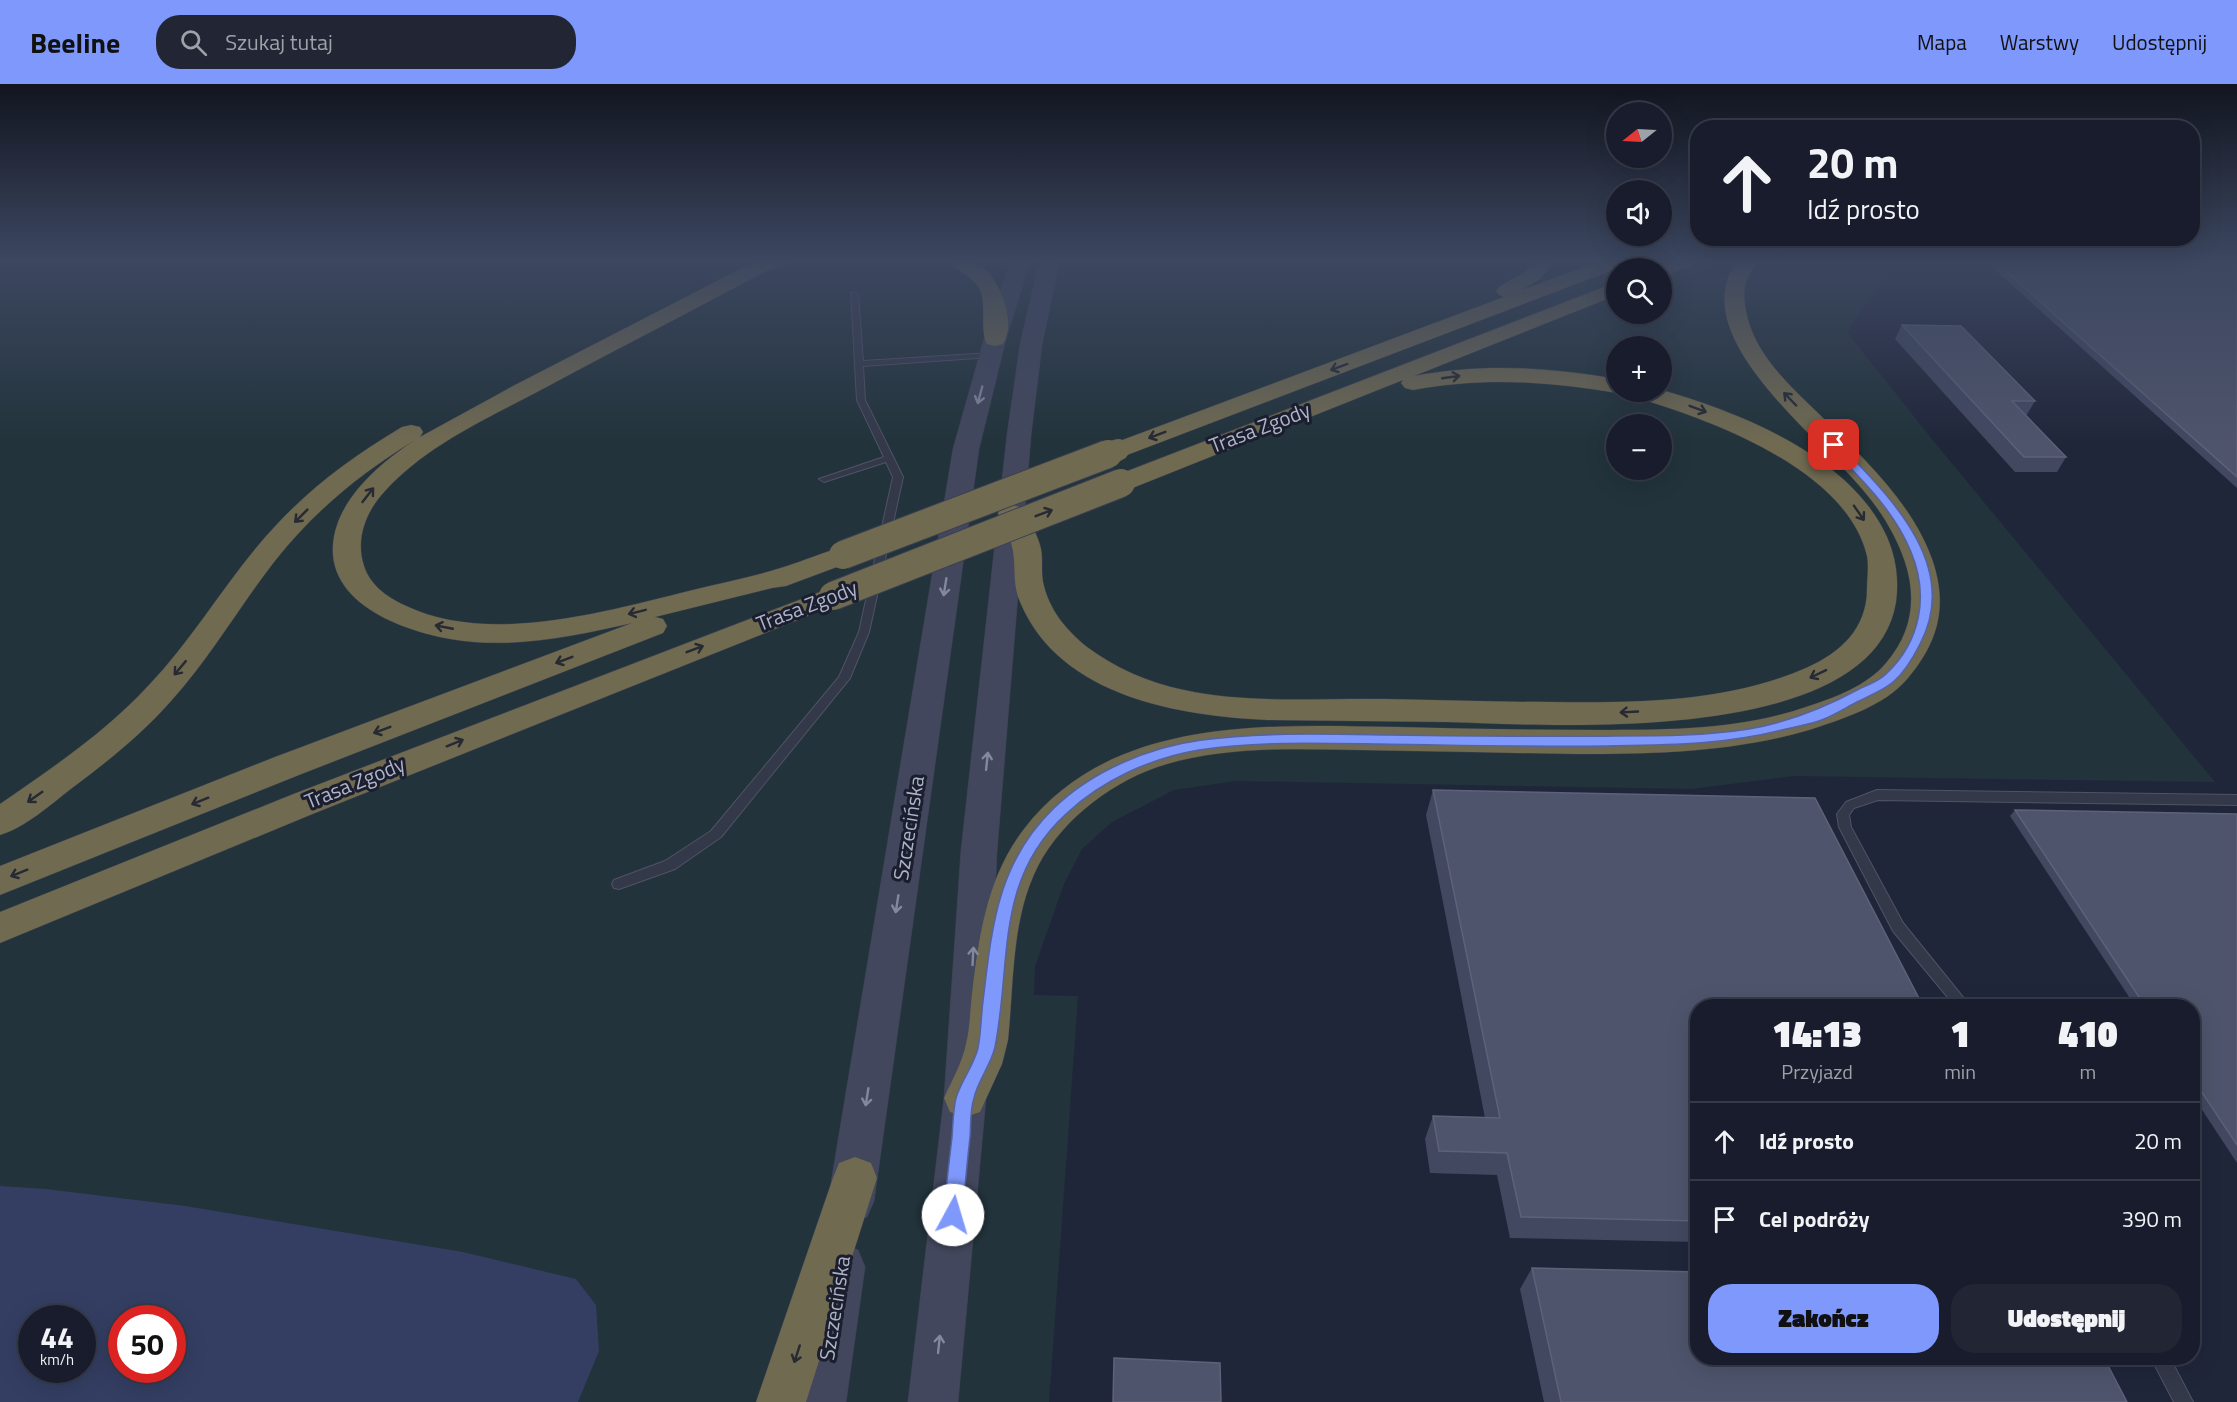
<!DOCTYPE html>
<html lang="pl">
<head>
<meta charset="utf-8">
<style>
	:root { --surface:#181c2c; --page:#212534; --text:#f1f3f6; --muted:#9fa1a9; --line:#363a48; --accent:#7f98fb }
	body { margin:0; font-family:"Titillium Web",sans-serif; background:var(--page); color:var(--text); height:100vh; display:flex; flex-direction:column; font-size:22px; white-space:nowrap }
	* { box-sizing:border-box; margin:0 }
	p { font-size:20px; color:var(--muted) }
	.icon { flex:none; width:33px; height:33px; fill:none; stroke:currentColor; stroke-width:2; stroke-linecap:round; stroke-linejoin:round }
	.map { position:relative; flex:1; overflow:hidden }
	.side { position:absolute; left:1690px; top:915px; width:510px; height:366px; display:flex; flex-direction:column; background:var(--surface); border-radius:24px; box-shadow:0 6px 24px #0002,0 0 0 2px var(--line) }
	.side>* { flex:none }
	.banner { position:absolute; left:1690px; top:36px; width:510px; height:126px; border-radius:24px; box-shadow:0 6px 24px #0002,0 0 0 2px var(--line); background:#181c2c; color:var(--text); overflow:hidden }
	.needle { width:39px; rotate:252deg }
	.tools { position:absolute; left:1606px; top:18px; display:grid; gap:12px }
	.tools a { display:grid; place-items:center; width:66px; height:66px; border-radius:50%; background:var(--surface); box-shadow:0 6px 24px #0002,0 0 0 2px var(--line); font-size:30px }
	.speed { position:absolute; left:18px; top:1221px; display:flex; gap:12px; font-size:30px; font-weight:700; text-align:center }
	.speed>* { display:grid; place-content:center; width:78px; height:78px; border-radius:50%; background:var(--surface); box-shadow:0 6px 24px #0002,0 0 0 2px var(--line); line-height:1 }
	.speed small { font-size:15px; font-weight:400 }
	.speed .limit { border:9px solid #d22; background:#fff; color:#111 }
	.pin { position:absolute; display:grid; place-items:center; width:51px; height:51px; color:#fff; margin:-26px; border-radius:12px; box-shadow:0 3px 9px #0006 }
	.me { position:absolute; width:66px; margin:-33px; rotate:6deg; stroke-linejoin:round; filter:drop-shadow(0 0 4px #0008) }
	.turn { display:flex; align-items:center; gap:21px; height:126px; padding:0 18px; font-size:27px }
	.turn .icon { width:78px; height:78px; stroke-width:2.5 }
	.turn b { display:block; font-size:42px; line-height:51px }
	.eta { display:flex; justify-content:space-evenly; align-items:center; height:102px; text-align:center }
	.eta b { font-size:36px; font-weight:800; line-height:42px }
	.cta { display:flex; gap:12px; margin-top:auto; padding:12px 18px }
	.cta a { flex:1; height:69px; border-radius:24px; background:var(--accent); color:#111; font-size:24px; font-weight:800; line-height:69px; text-align:center }
	.cta a+a { background:var(--page); color:var(--text) }
	ul { padding:0; list-style:none }
	li { display:flex; align-items:center; gap:18px; height:78px; padding:0 18px; border-top:2px solid var(--line) }
	li div { flex:1 }
	li b { display:block; font-size:22px }
	li em { font-style:normal }
	header { display:flex; align-items:center; gap:36px; box-sizing:border-box; height:84px; padding:0 30px; background:var(--accent); color:#111 }
	header strong { font-size:28px }
	nav { display:flex; gap:33px; margin-inline-start:auto; font-size:21px }
	.search { width:420px; height:54px; background:var(--page); display:flex; align-items:center; gap:15px; box-sizing:border-box; padding:0 21px; border-radius:24px; color:var(--muted); font-size:22px }
	.map>svg:first-child { display:block }
	.green { fill:#22333b; fill-rule:evenodd }
	.water { fill:#333e62; fill-rule:evenodd }
	.lines { fill:none; stroke-linecap:round; stroke-linejoin:round }
	.lane-casing { stroke:#4f5365; stroke-width:2 }
	.secondary-casing { stroke:#3d4253; stroke-width:1 }
	.highway-casing { stroke:#3c4052; stroke-width:1 }
	.lane { fill:#34394a; fill-rule:evenodd }
	.secondary { fill:#42475d; fill-rule:evenodd }
	.highway { fill:#706a51; fill-rule:evenodd }
	.highway-bridge-far1-casing { stroke:#3c4052; stroke-width:23; stroke-linecap:butt }
	.highway-bridge-casing { stroke:#3c4052; stroke-width:30; stroke-linecap:butt }
	.highway-bridge-far1 { stroke:#706a51; stroke-width:22 }
	.highway-bridge { stroke:#706a51; stroke-width:28 }
	.wall { fill:#424860 }
	.building { fill:#4e546b; stroke:#5d6279; stroke-width:1.5 }
	.oneway { stroke:#272933 }
	.oneway2 { stroke:#83889c }
	.route { fill:#7f98fb; stroke:#5363a3; stroke-width:1.5 }
	.labels { text-anchor:middle; stroke-width:6; stroke-linejoin:round; paint-order:stroke }
	.street-label { font-size:21px; fill:#afb3c6; stroke:#1a1e2e }
</style>
</head>
<body>
<header>
<strong>Beeline</strong>
<div class="search"><svg class="icon" aria-label="search" viewBox="0 0 24 24"><circle cx="10" cy="10" r="6"/><path d="M15 15l6 6"/></svg>Szukaj tutaj</div>
<nav><a>Mapa</a><a>Warstwy</a><a>Udostępnij</a></nav>
</header>
<div class="map">
<svg width="2237" height="1318" viewBox="0 0 2237 1318">
	<rect width="100%" height="100%" fill="#20263a"/>
	<!-- green -->
	<path class="green" d="M0 175H1901L1895 179 1847 248 1931 354 2215 698 1794 692 1691 705 1236 697 1174 706 1112 738 1082 765 1064 800 1035 882 1034 911 1078 912 1049 1318H0ZM1617 184H1662V230H1617ZM1617 262H1662V308H1617ZM1617 340H1662V386H1617ZM32 1234H82V1286H32ZM122 1234H172V1286H122Z"/>
	<!-- water -->
	<path class="water" d="M0 1102 46 1105 185 1122 463 1168 576 1195 596 1221 599 1267 578 1318H0ZM82 1234V1286H32V1234ZM172 1234V1286H122V1234Z"/>
	<g class="lines">
		<defs>
			<path id="lane" d="M851 208 858 210 863 277 991 269 995 271 991 273 863 282 865 316 903 393 869 548 850 594 721 753 675 785 619 805 614 804 612 800 614 796 665 777 711 747 839 593 859 548 893 393 886 378 827 397 824 398 819 395 884 373 857 316Z
				M1877 706 2237 711V721L1878 716 1854 724 1849 731 1851 743 1903 839 1970 922H1955L1893 847 1839 743 1837 730 1846 718Z
				M2151 1274H2170L2193 1318H2174Z"/>
			<path id="secondary" d="M1011 175H1031L1006 255 979 365 874 1117 867 1133 851 1139 835 1133 828 1117 953 365 984 255Z
				M1040 175H1060L1042 261 1031 351 997 767 986 1014 958 1318H908L944 1014 961 767 1007 351 1020 261Z
				M841 1159 858 1166 865 1183 846 1318H796L817 1183 824 1166Z"/>
			<path id="highway" d="M763 175H795L792 179 766 187C690 228 613 267 537 308 484 336 426 362 385 407 366 427 355 455 364 482 370 501 387 513 404 521 488 562 603 528 689 507 720 499 753 493 784 483 804 477 823 468 843 463L853 465 857 471 853 477 786 502 772 504 655 533 663 535 667 542 663 549 299 691 0 811V782L275 673 632 539C580 551 527 562 474 558 422 554 328 527 333 461 336 416 380 379 415 356 361 389 314 427 274 478 239 523 210 574 171 617 142 650 107 678 72 704 50 721 26 743 0 751V720C52 684 106 648 149 601 189 559 219 509 256 464 299 412 345 377 402 343L411 341 420 343 423 348 420 353 513 302 752 179Z
				M947 175C955 175 968 173 975 177 998 189 1018 237 1003 260L995 262 987 260C980 249 986 223 981 208 974 191 956 189 947 175Z
				M1536 175H1557L1540 195 1522 206 1605 175H1634L1631 179 1127 371 1118 374 1109 371 1105 366 1109 361 1504 213 1499 211 1496 207 1499 203 1526 187Z
				M1673 175H1702L1699 179 1662 193V184H1654Z
				M1739 175H1761C1756 182 1750 187 1747 195 1743 205 1744 216 1746 227 1754 270 1789 301 1819 330 1862 373 1911 417 1932 475 1948 521 1939 557 1908 594 1885 622 1842 635 1809 646 1733 668 1656 670 1577 670 1505 669 1432 667 1360 666 1296 665 1229 662 1167 680 1115 695 1063 734 1038 782 1011 835 1014 899 1008 956L1002 980 980 1028 965 1033 950 1028 944 1014C952 996 962 979 966 960 970 944 970 927 972 910 979 851 987 793 1024 745 1111 631 1270 641 1397 643 1464 645 1531 646 1599 646 1668 646 1740 646 1806 623 1834 614 1867 602 1886 579 1912 549 1917 514 1905 478 1896 451 1881 427 1863 406 1820 353 1679 249 1739 175Z
				M1617 198V211L1414 292C1483 279 1549 283 1617 295V308H1623L1617 309C1548 297 1482 293 1413 306L1405 304 1401 299 1403 296 1130 405 1121 407 1112 405 1108 399 1112 393Z
				M1662 306C1742 329 1851 373 1887 453 1896 474 1899 495 1896 518 1873 663 1553 641 1447 638 1387 637 1328 637 1268 636 1180 632 1061 613 1021 520 1012 501 1016 487 1013 467 1011 454 1003 441 998 429L1002 423 1011 421 1020 423C1029 435 1038 451 1041 465 1043 476 1041 487 1043 498 1049 526 1066 546 1087 563 1115 584 1149 599 1184 606 1249 620 1318 614 1384 615 1439 616 1495 618 1550 618 1636 619 1726 619 1806 584 1840 569 1867 545 1867 505 1867 495 1869 482 1867 472 1847 385 1709 335 1634 313L1630 308Z
				M833 503 843 506 848 512 843 518 315 729 0 859V828L291 711Z
				M855 1073 871 1079 877 1094 806 1318H756L833 1094 839 1079Z"/>
		</defs>
		<!-- lane casing -->
		<use href="#lane" class="lane-casing"/>
		<!-- secondary casing -->
		<use href="#secondary" class="secondary-casing"/>
		<!-- highway casing -->
		<use href="#highway" class="highway-casing"/>
		<!-- lane -->
		<use href="#lane" class="lane"/>
		<!-- secondary -->
		<use href="#secondary" class="secondary"/>
		<!-- highway -->
		<use href="#highway" class="highway"/>
		<defs>
			<path id="highway-bridge-far1" d="M1104 371 1118 366"/>
			<path id="highway-bridge" d="M843 471 1108 370
				M833 512 1121 399"/>
		</defs>
		<!-- highway-bridge-far1 casing -->
		<use href="#highway-bridge-far1" class="highway-bridge-far1-casing"/>
		<!-- highway-bridge casing -->
		<use href="#highway-bridge" class="highway-bridge-casing"/>
		<!-- highway-bridge-far1 -->
		<use href="#highway-bridge-far1" class="highway-bridge-far1"/>
		<!-- highway-bridge -->
		<use href="#highway-bridge" class="highway-bridge"/>
	</g>
	<!-- wall -->
	<path class="wall" d="M1983 175H2237V404Z
		M1902 241 2035 317 2026 332 2066 373 2057 388H2015L1895 255Z
		M1433 706 1698 922V1158L1510 1154 1497 1091 1430 1089 1425 1055 1433 1032 1485 1034 1426 731Z
		M2015 726 2237 730V1079L2193 1012V922H2135L2010 732Z
		M1532 1184 2127 1318H1544L1520 1205Z"/>
	<!-- building -->
	<path class="building" d="M1992 175H2237V393Z
		M1902 241 1961 242 2035 317H2012L2066 373H2024Z
		M1433 706 1815 714 1923 922H1698V1137L1521 1133 1507 1069 1439 1067 1433 1032 1500 1034Z
		M2015 726 2237 730V1061L2193 995V922H2145Z
		M1532 1184 1698 1188V1274H2104L2127 1318H1561Z
		M1114 1274 1220 1279 1221 1318H1113Z"/>
	<!-- one-way arrows -->
	<defs><path id="oneway-shaft" d="M-6 0H5M1.5-3L5.5 0L1.5 3" fill="none" stroke-width="1.6" stroke-linecap="round" stroke-linejoin="round" transform="scale(1.5)"/></defs>
	<g class="oneway">
		<use href="#oneway-shaft" transform="translate(1339 283) rotate(160)"/>
		<use href="#oneway-shaft" transform="translate(1451 293) rotate(-8)"/>
		<use href="#oneway-shaft" transform="translate(1790 315) rotate(-134)"/>
		<use href="#oneway-shaft" transform="translate(1698 325) rotate(21)"/>
		<use href="#oneway-shaft" transform="translate(1157 351) rotate(159)"/>
		<use href="#oneway-shaft" transform="translate(368 411) rotate(-52)"/>
		<use href="#oneway-shaft" transform="translate(1044 429) rotate(-21)"/>
		<use href="#oneway-shaft" transform="translate(1859 429) rotate(55)"/>
		<use href="#oneway-shaft" transform="translate(301 432) rotate(135)"/>
		<use href="#oneway-shaft" transform="translate(637 528) rotate(166)"/>
		<use href="#oneway-shaft" transform="translate(444 543) rotate(-169)"/>
		<use href="#oneway-shaft" transform="translate(695 565) rotate(-21)"/>
		<use href="#oneway-shaft" transform="translate(564 576) rotate(159)"/>
		<use href="#oneway-shaft" transform="translate(180 584) rotate(130)"/>
		<use href="#oneway-shaft" transform="translate(1818 590) rotate(154)"/>
		<use href="#oneway-shaft" transform="translate(1629 628) rotate(177)"/>
		<use href="#oneway-shaft" transform="translate(382 646) rotate(159)"/>
		<use href="#oneway-shaft" transform="translate(455 659) rotate(-22)"/>
		<use href="#oneway-shaft" transform="translate(35 713) rotate(145)"/>
		<use href="#oneway-shaft" transform="translate(200 717) rotate(158)"/>
		<use href="#oneway-shaft" transform="translate(19 789) rotate(158)"/>
		<use href="#oneway-shaft" transform="translate(797 1270) rotate(108)"/>
	</g>
	<g class="oneway2">
		<use href="#oneway-shaft" transform="translate(980 311) rotate(105)"/>
		<use href="#oneway-shaft" transform="translate(945 503) rotate(99)"/>
		<use href="#oneway-shaft" transform="translate(987 677) rotate(-84)"/>
		<use href="#oneway-shaft" transform="translate(897 820) rotate(99)"/>
		<use href="#oneway-shaft" transform="translate(973 872) rotate(-87)"/>
		<use href="#oneway-shaft" transform="translate(867 1013) rotate(99)"/>
		<use href="#oneway-shaft" transform="translate(939 1260) rotate(-84)"/>
	</g>
	<!-- sky -->
	<linearGradient id="sky" x2="0" y2="1"><stop stop-color="#121520"/><stop offset="0.49" stop-color="#3c4760"/><stop offset="1" stop-color="#3c4760" stop-opacity="0"/></linearGradient>
	<rect width="2237" height="360" fill="url(#sky)"/>
	<!-- route -->
	<path class="route" d="M1834 358 1838 359C1888 411 1962 481 1920 560 1913 574 1905 588 1893 598 1884 606 1870 611 1859 617 1847 623 1836 630 1824 635 1812 640 1799 642 1786 645 1724 661 1670 661 1607 662 1531 663 1455 661 1379 660 1319 659 1259 657 1199 666 1151 674 1102 696 1066 730 994 796 1012 877 995 963 991 981 978 996 974 1014 970 1026 971 1040 970 1053 967 1079 965 1105 962 1131L959 1137 953 1140 946 1137 943 1131C946 1105 949 1079 952 1053 953 1040 953 1026 956 1014 961 997 974 981 978 964 981 949 981 932 983 917 992 843 997 779 1054 724 1092 687 1149 663 1202 656 1264 648 1326 650 1389 651 1465 652 1541 653 1617 652 1661 652 1705 652 1749 645 1789 638 1824 624 1859 605 1868 601 1879 597 1886 590 1921 557 1929 511 1911 468 1894 426 1861 395 1830 363L1829 361Z"/>
	<g class="labels">
		<!-- street labels -->
		<g class="street-label">
			<text transform="translate(1260 344) rotate(-21)" y="7">Trasa Zgody</text>
			<text transform="translate(807 522) rotate(-21)" y="7">Trasa Zgody</text>
			<text transform="translate(355 699) rotate(-22)" y="7">Trasa Zgody</text>
			<text transform="translate(909 744) rotate(-81)" y="7">Szczecińska</text>
			<text transform="translate(835 1224) rotate(-81)" y="7">Szczecińska</text>
		</g>
	</g>
</svg>
<div class="tools">
<a><svg class="needle" viewBox="-14 -14 28 28"><path d="M0-13l5 13h-10z" fill="#e53935"/><path d="M0 13l5-13h-10z" fill="#9fa1a9"/></svg></a>
<a><svg class="icon" aria-label="sound" viewBox="0 0 24 24"><path d="M4 9h4l5-4v14l-5-4H4zM17 9q2 3 0 6"/></svg></a>
<a><svg class="icon" aria-label="search" viewBox="0 0 24 24"><circle cx="10" cy="10" r="6"/><path d="M15 15l6 6"/></svg></a>
<a>+</a>
<a>−</a>
</div>
<div class="speed"><div>44<small>km/h</small></div><div class="limit">50</div></div>
<div class="pin" style="left:1834px;top:361px;background:#d93025"><svg class="icon" aria-label="arrive" viewBox="0 0 24 24"><path d="M6 21V4h12l-3 4 3 4H6"/></svg></div>
<svg class="me" style="left:953px;top:1131px" viewBox="-20 -20 40 40"><circle r="19" fill="#fff"/><path d="M0-13L10 11 0 6-10 11z" fill="#7f98fb"/></svg>
<div class="banner">
<div class="turn"><svg class="icon" aria-label="ahead" viewBox="0 0 24 24"><path d="M12 20V5M6 11l6-6 6 6"/></svg><div><b>20 m</b>Idź prosto</div></div>
</div>
<section class="side">
<div class="eta">
<div><b>14:13</b><p>Przyjazd</p></div>
<div><b>1</b><p>min</p></div>
<div><b>410</b><p>m</p></div>
</div>
<ul>
<li><svg class="icon" aria-label="ahead" viewBox="0 0 24 24"><path d="M12 20V5M6 11l6-6 6 6"/></svg><div><b>Idź prosto</b></div><em>20 m</em></li>
<li><svg class="icon" aria-label="arrive" viewBox="0 0 24 24"><path d="M6 21V4h12l-3 4 3 4H6"/></svg><div><b>Cel podróży</b></div><em>390 m</em></li>
</ul>
<div class="cta"><a>Zakończ</a><a>Udostępnij</a></div>
</section>
</div>
</body>
</html>
